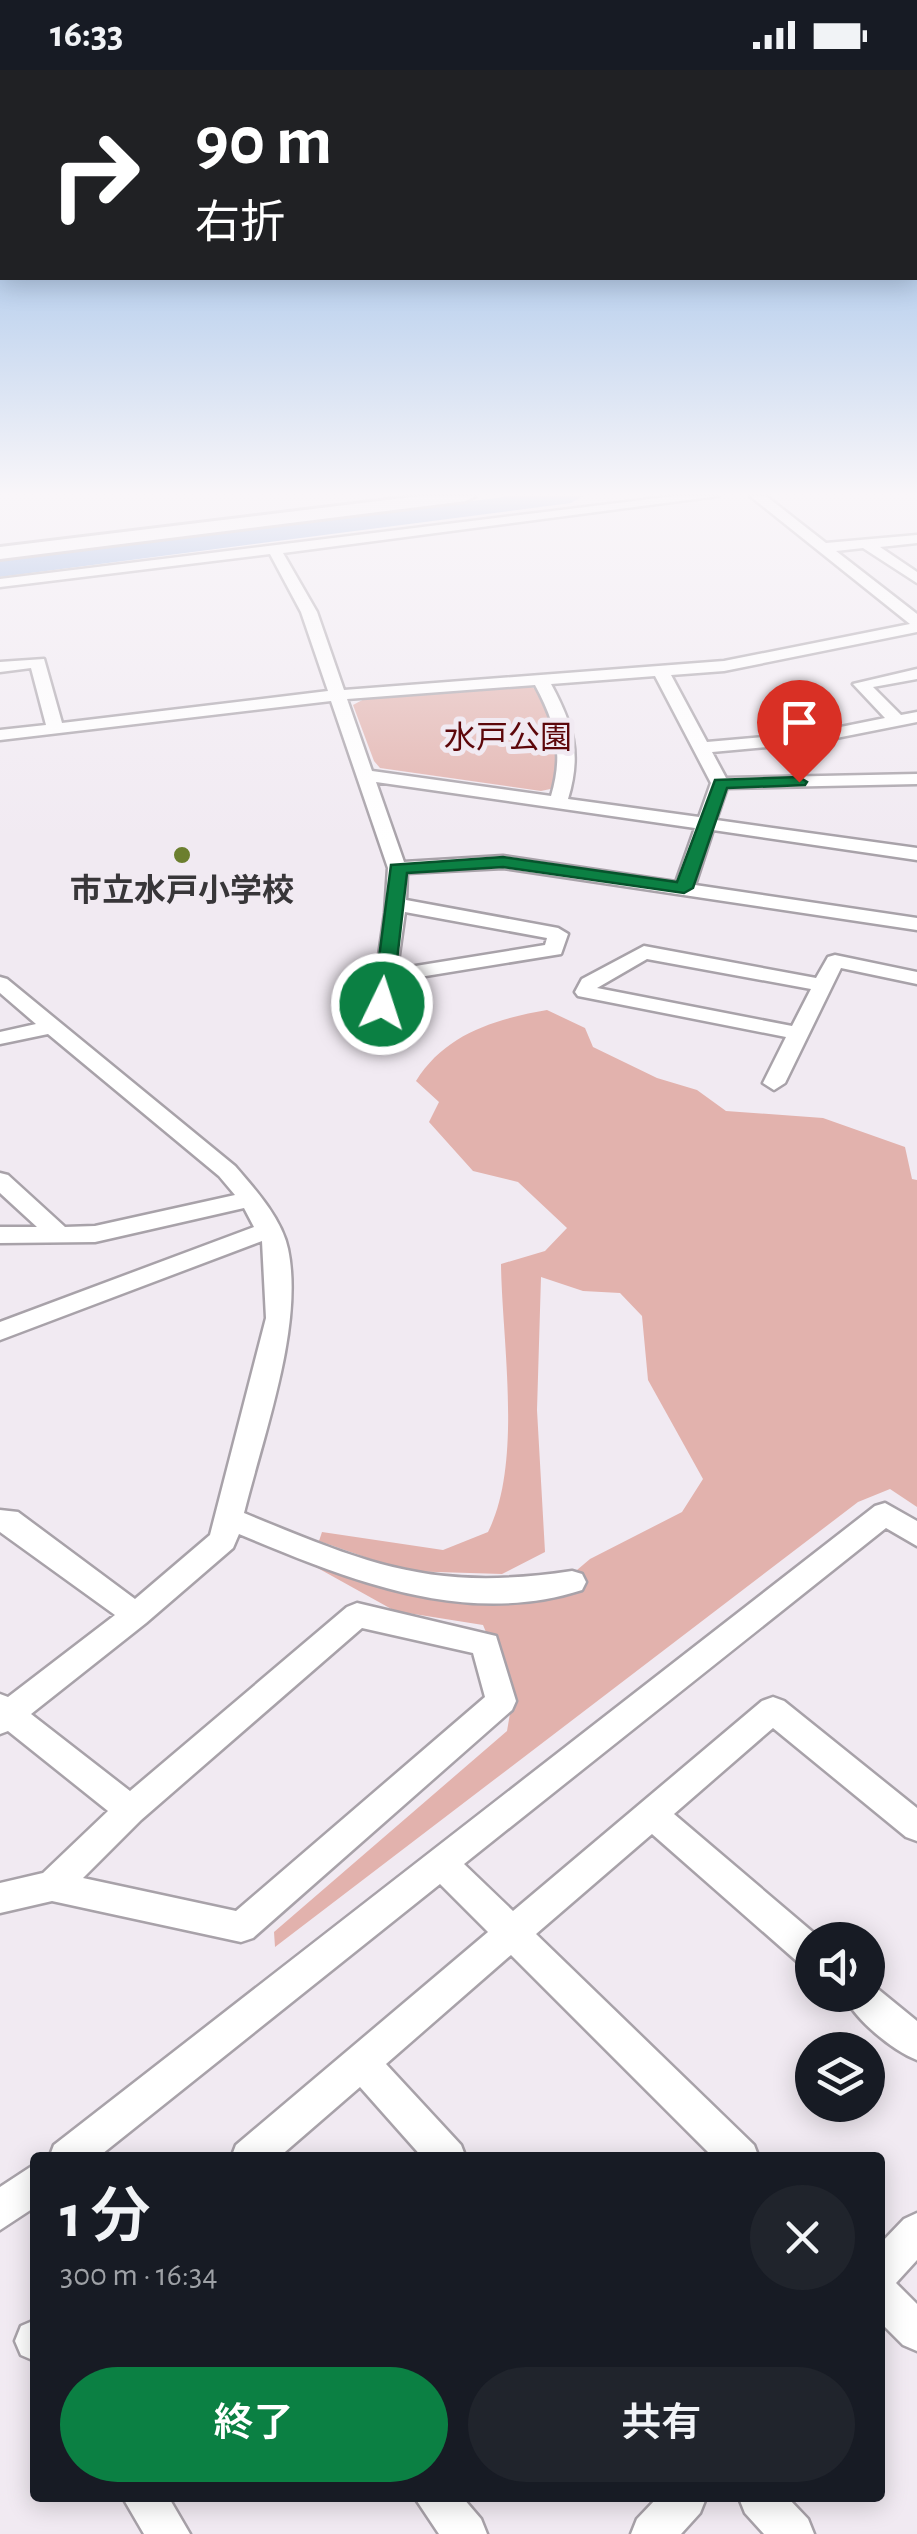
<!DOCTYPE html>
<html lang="ja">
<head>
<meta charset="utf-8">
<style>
	:root { --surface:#171b24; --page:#20242c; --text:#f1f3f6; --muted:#9ea1a6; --accent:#0b8043 }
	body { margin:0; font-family:"Alegreya Sans","Noto Sans JP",sans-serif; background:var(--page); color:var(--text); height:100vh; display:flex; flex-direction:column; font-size:38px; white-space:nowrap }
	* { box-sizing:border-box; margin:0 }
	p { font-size:32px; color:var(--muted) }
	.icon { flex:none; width:55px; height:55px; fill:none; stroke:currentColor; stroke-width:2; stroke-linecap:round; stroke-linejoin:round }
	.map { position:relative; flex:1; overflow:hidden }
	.panel { position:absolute; left:30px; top:2082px; width:855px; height:350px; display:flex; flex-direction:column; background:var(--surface); border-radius:10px; box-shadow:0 5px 25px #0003 }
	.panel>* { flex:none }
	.hud { position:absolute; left:0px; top:0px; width:918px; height:210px; box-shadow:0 5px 25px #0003; background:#202124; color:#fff; overflow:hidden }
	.controls { position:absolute; left:795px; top:1852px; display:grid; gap:20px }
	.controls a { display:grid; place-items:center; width:90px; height:90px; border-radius:50%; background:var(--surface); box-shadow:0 5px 25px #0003; font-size:50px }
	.pin { position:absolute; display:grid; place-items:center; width:85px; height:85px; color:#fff; margin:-102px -42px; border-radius:50% 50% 50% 0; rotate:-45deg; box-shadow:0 0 10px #0007 }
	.pin .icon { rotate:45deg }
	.me { position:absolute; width:110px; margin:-55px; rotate:4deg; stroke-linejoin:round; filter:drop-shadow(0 0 8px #0008) }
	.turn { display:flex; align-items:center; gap:35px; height:210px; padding:0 30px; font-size:45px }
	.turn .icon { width:130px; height:130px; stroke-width:2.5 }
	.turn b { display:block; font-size:70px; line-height:85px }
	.round { display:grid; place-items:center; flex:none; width:105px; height:105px; border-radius:52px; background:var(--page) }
	.head { display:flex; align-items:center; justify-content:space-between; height:170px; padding:0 30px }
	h1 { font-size:60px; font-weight:600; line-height:75px }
	.cta { display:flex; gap:20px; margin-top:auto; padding:20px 30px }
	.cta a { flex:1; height:115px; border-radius:60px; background:var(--accent); color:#fff; font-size:40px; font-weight:600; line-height:115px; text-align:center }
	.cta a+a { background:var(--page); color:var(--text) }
	.status { display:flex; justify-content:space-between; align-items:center; height:70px; padding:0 50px; background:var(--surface); direction:ltr }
	.status svg { height:28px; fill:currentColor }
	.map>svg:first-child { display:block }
	.green { fill:#e2b2ad }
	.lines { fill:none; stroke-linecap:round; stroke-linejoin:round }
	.river { fill:#85a6dc; fill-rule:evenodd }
	.minor-casing { stroke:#a8a2a9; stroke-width:5 }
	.major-casing { stroke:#a8a2a9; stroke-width:6 }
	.minor { fill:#fff; fill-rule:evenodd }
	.major { fill:#fff; fill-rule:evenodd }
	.route { fill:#0b8043; stroke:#07532c; stroke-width:2.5 }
	.poi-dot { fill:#6c7f2f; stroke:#f1eaf2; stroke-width:4 }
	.labels { text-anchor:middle; stroke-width:10; stroke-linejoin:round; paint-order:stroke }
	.far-park-label { font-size:32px; fill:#5d070a; stroke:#f1eaf2 }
	.far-poi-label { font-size:32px; font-weight:bold; fill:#383639; stroke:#f1eaf2 }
</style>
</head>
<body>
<div class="status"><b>16:33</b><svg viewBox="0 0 49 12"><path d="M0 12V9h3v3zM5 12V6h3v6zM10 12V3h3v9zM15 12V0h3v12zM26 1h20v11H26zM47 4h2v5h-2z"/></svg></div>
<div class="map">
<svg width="917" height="2464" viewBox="0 0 917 2464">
	<rect width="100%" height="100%" fill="#f1eaf2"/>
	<!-- green -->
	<path class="green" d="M531 617 540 621 566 689 555 718 541 721 380 698 374 691 353 635 368 627Z
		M547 940 585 958 593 977 657 1008 697 1020 726 1041 823 1048 905 1077 912 1109 917 1110V1437L890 1419 858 1432 275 1877 274 1862 507 1661 513 1626 483 1555 395 1541 296 1486 394 1521 484 1531 551 1522 590 1489 682 1442 703 1409 648 1310 642 1246 620 1223 583 1221 541 1207 537 1340 545 1482 502 1504 405 1501 319 1471 322 1462 443 1480 488 1462C523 1393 502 1271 501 1194L545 1181 567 1158 518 1112 473 1101 429 1052 439 1032 416 1011C445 964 495 949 547 940Z"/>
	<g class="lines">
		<!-- river -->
		<path class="river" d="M511 426H583L571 433 0 507V491Z"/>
		<defs>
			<path id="minor" d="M675 426H718L283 483 317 542 344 620 724 591 910 554 750 426H766L826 473 917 465V473L880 477 917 502V513L863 478 836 481 917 544V562L724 601 671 605 707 672 811 663 885 648 853 614 917 599V609L873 617 901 645 917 642V652L811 673 712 682 726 708 917 704V714L727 718 716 750 917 778V790L713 760 695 815 917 848V860L503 798 407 803 406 830 558 858 568 864 561 884 395 911 392 934 382 940 372 934 385 843 388 798 331 631 0 670V660L46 655 31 598 0 602V592L44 589 62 653 328 621 301 542 270 484 0 517V509ZM655 606 711 713 699 747 568 729C582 683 573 655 551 614ZM535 615C556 654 564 683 551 726L372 701 347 629ZM376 712 695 758 676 812 503 786 404 792ZM405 842 547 868 545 875 397 899Z
				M644 876 816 908 828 887 835 885 917 902V914L841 898 785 1013 774 1020 763 1013 786 967 578 926 575 922 582 909ZM647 889 811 919 792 956 597 918Z
				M0 907 7 909 235 1096C255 1119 282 1149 288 1179 304 1256 263 1366 244 1443 370 1495 433 1522 572 1501L582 1504 586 1512 582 1520C464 1558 347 1509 239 1464L233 1478 146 1553 31 1644 130 1721 347 1537 357 1533 496 1566 516 1631 512 1640 253 1868 241 1872 52 1831 0 1843V1813L43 1803 108 1741 8 1661 0 1664V1624L8 1627 115 1545 0 1462V1440L18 1442 135 1529 210 1465 266 1248 262 1171 0 1270V1252L254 1157 244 1138 95 1172 0 1173V1157H37L0 1123V1103L8 1105 65 1157 95 1156 235 1125 219 1106 48 964 0 974V962L36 954 0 923ZM362 1558 473 1583 485 1627 236 1841 83 1808 141 1750Z
				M885 1433 917 1451V1476L886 1458 464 1794 513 1841 762 1631 773 1627 784 1631 917 1738V1771L906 1767 773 1658 674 1744 822 1870H812V1898L800 1894 652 1764 536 1864 754 2075 759 2088H714L511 1885 386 1994 461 2075 466 2088H423L360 2017 278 2088H231L236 2075 488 1862 440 1814 97 2088H49L54 2075 875 1436Z
				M868 1911 917 1951V1990C892 1980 854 1949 844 1925H868Z
				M35 2094V2137L0 2160V2117Z
				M917 2143V2190L896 2213 917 2234V2281L903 2275 880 2252V2174L904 2149Z
				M35 2250V2291L21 2285 15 2271 21 2256Z
				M123 2428H169L190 2464H144Z
				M415 2428H463L481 2449 487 2464H439Z
				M657 2428H706L700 2443 681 2464H631L637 2449Z
				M739 2428H788L808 2449 814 2464H764L745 2443Z"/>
			<path id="major" d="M420 426H475L466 431 0 489V477Z"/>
		</defs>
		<!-- minor casing -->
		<use href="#minor" class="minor-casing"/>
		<!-- major casing -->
		<use href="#major" class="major-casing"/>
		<!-- minor -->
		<use href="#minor" class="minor"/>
		<!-- major -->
		<use href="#major" class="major"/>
	</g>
	<!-- sky -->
	<linearGradient id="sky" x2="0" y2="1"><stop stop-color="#80aee3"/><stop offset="0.55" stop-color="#f9f6f9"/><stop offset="1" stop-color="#f9f6f9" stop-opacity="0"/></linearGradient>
	<rect width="917" height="771" fill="url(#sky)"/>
	<!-- route -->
	<path class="route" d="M799 707 807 712 805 715 727 718 693 818 684 823 503 797 407 803 392 934 382 939 373 934 391 795 503 787 677 812 715 710Z"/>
	<!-- markers -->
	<circle class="poi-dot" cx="182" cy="785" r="10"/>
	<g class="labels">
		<!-- far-park labels -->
		<g class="far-park-label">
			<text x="508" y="678">水戸公園</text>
		</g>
		<!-- far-poi labels -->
		<g class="far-poi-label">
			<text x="182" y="831">市立水戸小学校</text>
		</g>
	</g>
</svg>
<div class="controls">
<a><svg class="icon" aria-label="sound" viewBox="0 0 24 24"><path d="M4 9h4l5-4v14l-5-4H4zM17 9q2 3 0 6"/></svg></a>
<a><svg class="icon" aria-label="layers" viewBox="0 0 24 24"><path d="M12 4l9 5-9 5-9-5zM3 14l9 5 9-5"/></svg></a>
</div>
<div class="pin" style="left:799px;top:712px;background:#d93025"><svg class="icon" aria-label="arrive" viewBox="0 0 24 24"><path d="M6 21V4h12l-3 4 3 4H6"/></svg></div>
<svg class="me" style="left:382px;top:934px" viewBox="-20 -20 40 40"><circle r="17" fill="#0b8043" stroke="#fff" stroke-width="3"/><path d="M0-11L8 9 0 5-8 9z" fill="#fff"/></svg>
<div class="hud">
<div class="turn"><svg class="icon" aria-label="right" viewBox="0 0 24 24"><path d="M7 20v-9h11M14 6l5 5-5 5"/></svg><div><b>90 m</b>右折</div></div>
</div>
<section class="panel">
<div class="head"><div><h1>1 分</h1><p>300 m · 16:34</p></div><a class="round"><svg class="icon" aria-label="close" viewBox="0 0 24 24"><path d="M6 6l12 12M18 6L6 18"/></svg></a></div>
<div class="cta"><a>終了</a><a>共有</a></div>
</section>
</div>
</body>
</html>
